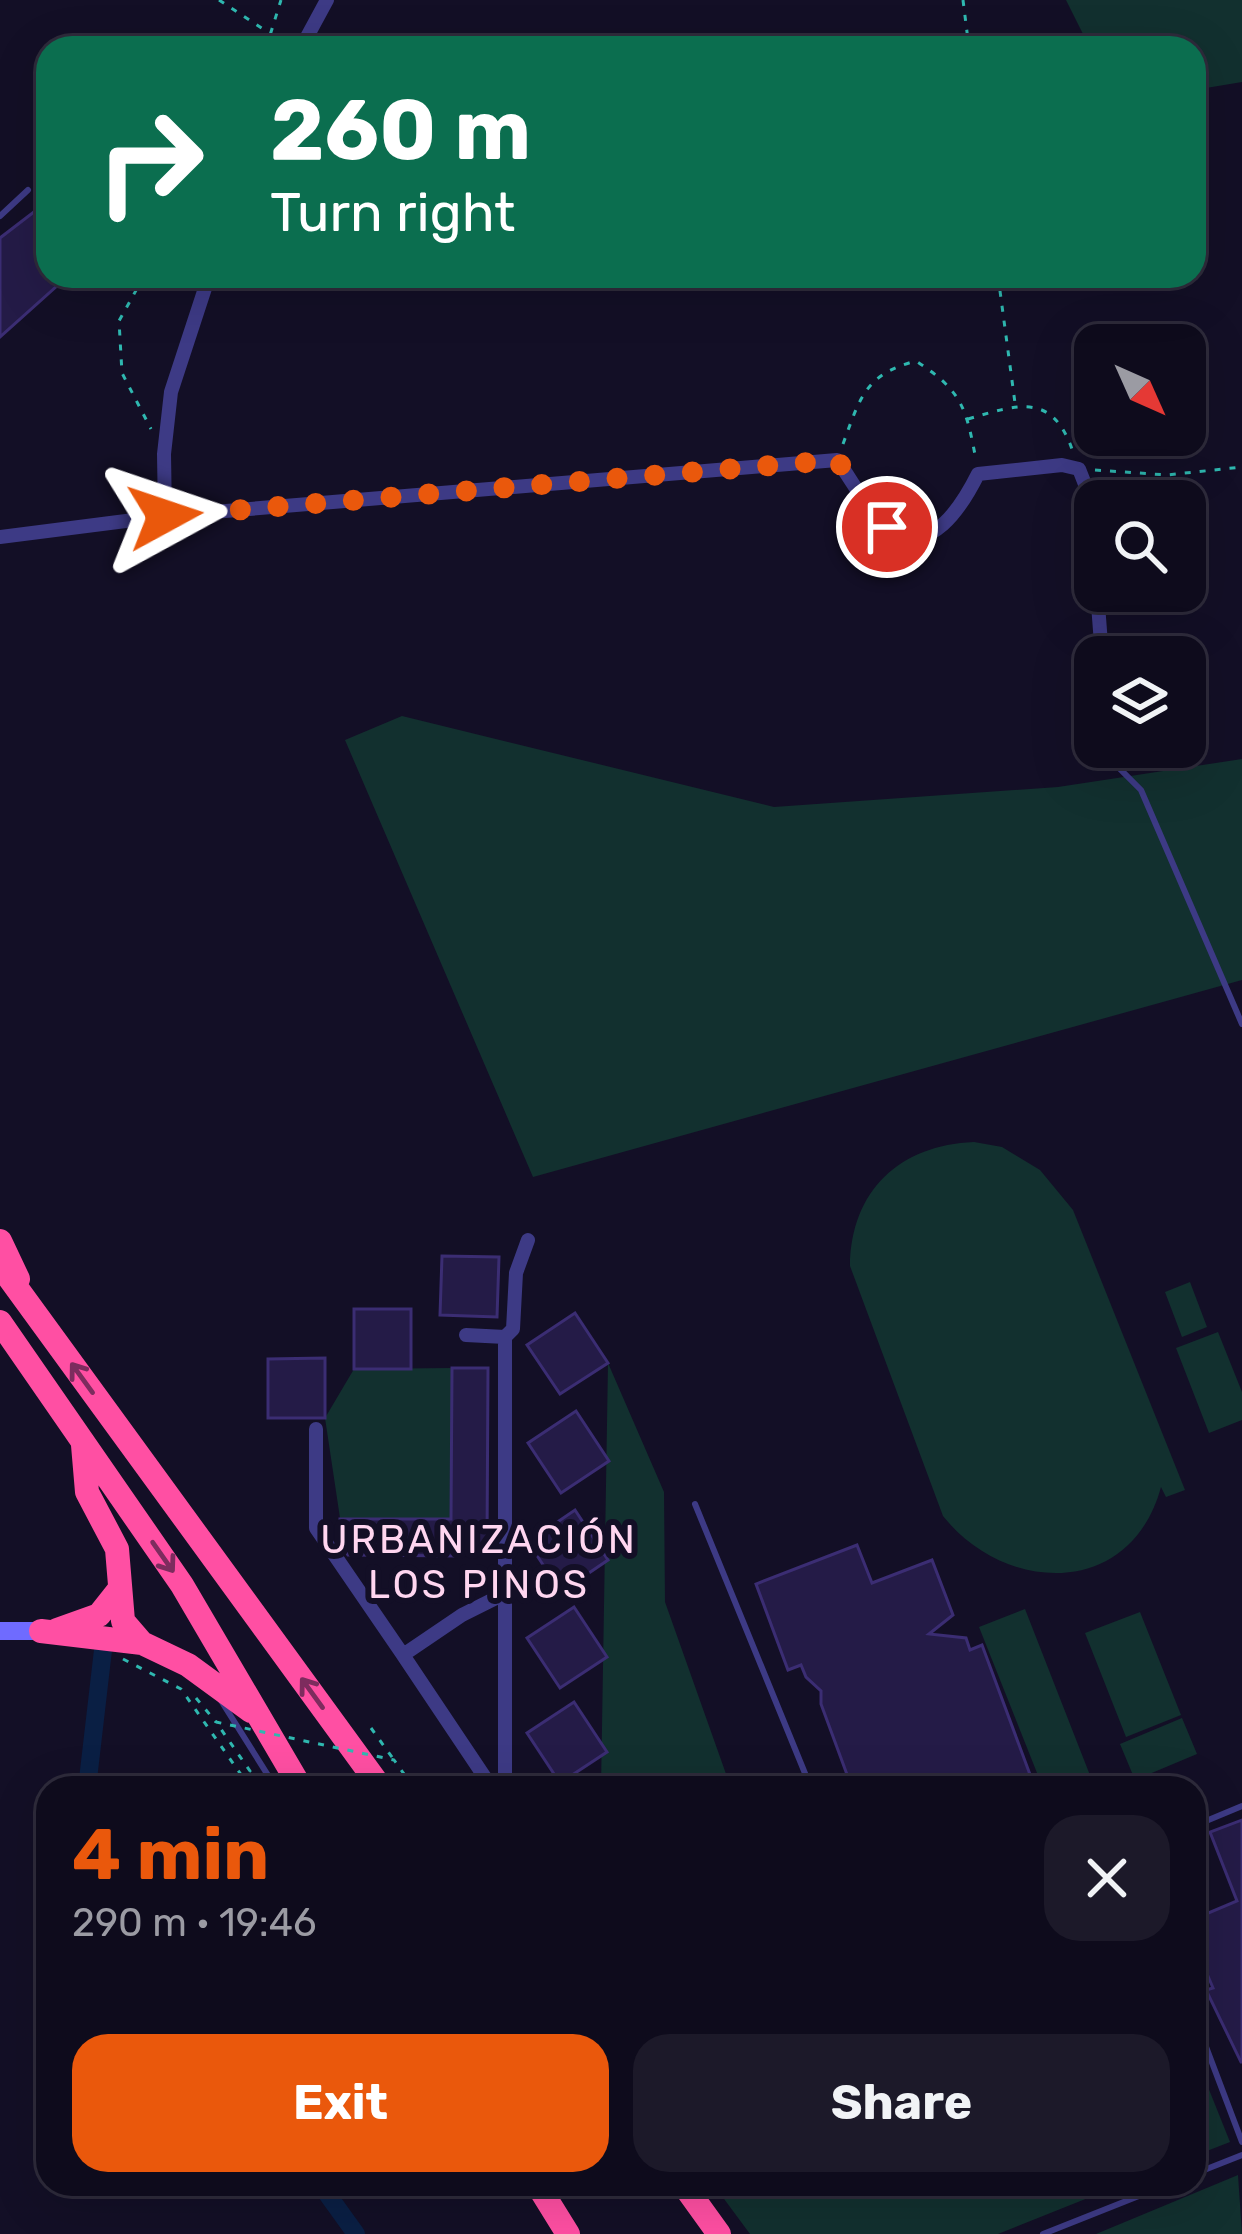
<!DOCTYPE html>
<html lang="en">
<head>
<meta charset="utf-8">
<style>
	:root { --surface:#0e0b1c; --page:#1c1929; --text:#f1f3f6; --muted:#9b9ba3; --line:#2e2b3b; --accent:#ea580c }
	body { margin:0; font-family:Rubik,sans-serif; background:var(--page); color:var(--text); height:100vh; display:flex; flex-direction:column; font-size:45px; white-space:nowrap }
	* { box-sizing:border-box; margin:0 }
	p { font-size:39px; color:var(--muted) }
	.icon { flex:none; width:66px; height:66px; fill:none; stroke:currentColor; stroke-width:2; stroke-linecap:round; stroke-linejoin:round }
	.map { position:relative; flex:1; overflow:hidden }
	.side { position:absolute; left:36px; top:1776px; width:1170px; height:420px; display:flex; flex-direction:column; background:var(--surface); border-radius:36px; box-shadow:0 12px 48px #0002,0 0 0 3px var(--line) }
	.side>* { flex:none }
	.top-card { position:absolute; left:36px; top:36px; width:1170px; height:252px; border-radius:36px; box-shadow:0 12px 48px #0002,0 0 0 3px var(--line); background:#0b6e4f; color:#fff; overflow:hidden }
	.needle { width:78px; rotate:135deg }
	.buttons { position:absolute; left:1074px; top:324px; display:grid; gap:24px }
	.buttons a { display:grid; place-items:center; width:132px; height:132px; border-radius:24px; background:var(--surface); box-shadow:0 12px 48px #0002,0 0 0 3px var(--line); font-size:60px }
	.pin { position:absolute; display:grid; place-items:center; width:102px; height:102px; color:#fff; margin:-51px; border:6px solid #fff; border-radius:50%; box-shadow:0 3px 12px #0007 }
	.me { position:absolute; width:132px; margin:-66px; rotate:85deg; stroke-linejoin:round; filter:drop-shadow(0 0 9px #0008) }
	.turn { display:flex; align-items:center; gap:42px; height:252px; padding:0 36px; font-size:54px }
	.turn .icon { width:156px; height:156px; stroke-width:2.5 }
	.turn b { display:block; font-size:84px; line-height:102px }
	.round { display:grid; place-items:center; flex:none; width:126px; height:126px; border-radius:36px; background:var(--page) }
	.headline { display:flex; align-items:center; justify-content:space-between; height:204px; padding:0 36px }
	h1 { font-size:72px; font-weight:700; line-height:90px; color:var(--accent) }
	.cta { display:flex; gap:24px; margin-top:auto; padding:24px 36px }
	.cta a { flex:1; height:138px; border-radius:36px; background:var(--accent); color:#fff; font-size:48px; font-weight:700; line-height:138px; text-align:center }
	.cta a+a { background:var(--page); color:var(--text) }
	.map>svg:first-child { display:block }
	.green { fill:#12302f }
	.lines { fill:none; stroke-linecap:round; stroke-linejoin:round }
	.canal { stroke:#0a1f44; stroke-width:18 }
	.building { fill:#241b47; stroke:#3b2d73; stroke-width:3 }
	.path { stroke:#2fb8b0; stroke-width:3; stroke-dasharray:6 9; stroke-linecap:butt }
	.lane { stroke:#3d3a85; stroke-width:6 }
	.street { stroke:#3d3a85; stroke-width:14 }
	.secondary { stroke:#6f6bff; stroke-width:18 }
	.highway { stroke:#ff4fa3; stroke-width:24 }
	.path-bridge { stroke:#2fb8b0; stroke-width:3; stroke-dasharray:6 9; stroke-linecap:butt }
	.oneway { stroke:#7d2c5e }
	.route { stroke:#ea580c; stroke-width:21; stroke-dasharray:0 37.8 }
	.labels { text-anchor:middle; stroke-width:12; stroke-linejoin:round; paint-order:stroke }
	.neighbourhood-label { font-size:39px; letter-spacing:3px; fill:#ffd6f0; stroke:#130f26 }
</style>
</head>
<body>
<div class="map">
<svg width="1242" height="2234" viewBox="0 0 1242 2234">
	<rect width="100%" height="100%" fill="#130f26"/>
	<!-- green -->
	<path class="green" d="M1066 0H1242V82L1194 90V48H1090Z
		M402 716 774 807 1058 787 1242 759V980L533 1177 345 740Z
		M974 1142 1002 1147 1040 1170 1073 1210 1185 1490 1166 1497 1161 1487C1131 1598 1006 1595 943 1516L850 1266C851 1190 900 1145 974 1142Z
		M1190 1282 1207 1327 1182 1337 1165 1292Z
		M1218 1332 1242 1392V1420L1209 1433 1176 1348Z
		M608 1363 664 1492 665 1602 731 1788H601Z
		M452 1368 451 1519 340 1518 325 1418 354 1369Z
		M1025 1609 1095 1788H1043L979 1627Z
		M1140 1612 1181 1715 1126 1737 1085 1633Z
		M1182 1718 1197 1754 1135 1780 1120 1744Z
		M1194 2052 1230 2142 1194 2156Z
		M1238 2175 1242 2234H1096Z
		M713 2184H1123L998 2234H750Z"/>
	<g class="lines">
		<!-- canal -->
		<path class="canal" d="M87 1788 103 1650
			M320 2184 356 2234"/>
	</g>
	<!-- building -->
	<path class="building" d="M39 208 48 218V276H68L0 337V238Z
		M442 1256 499 1257 497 1317 440 1315Z
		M354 1309H411V1369H354Z
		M575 1313 608 1363 560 1394 527 1345Z
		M325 1358V1418H268V1359Z
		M452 1368H488L487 1544H461V1556L348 1555 340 1543V1519H451Z
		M576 1411 609 1461 561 1493 528 1443Z
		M575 1510 608 1560 561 1592 528 1542Z
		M857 1545 872 1583 932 1560 953 1615 929 1634 966 1638 970 1650 982 1645 1035 1788H852L821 1704V1691L806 1677 801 1665 788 1670 756 1584Z
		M574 1607 607 1657 560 1688 527 1638Z
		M574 1702 607 1752 560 1783 527 1733Z
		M1242 1820V2062H1241L1206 1990 1213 1988 1199 1955 1194 1957V1919L1237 1901 1210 1832Z"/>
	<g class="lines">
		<!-- path -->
		<path class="path" d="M219 0 272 35
			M963 0 969 48
			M266 48 281 0
			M144 276 119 321 122 373 151 429
			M998 276 1015 403
			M968 419C1019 404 1053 392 1073 452
			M843 444C860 398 865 374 916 361 962 391 966 407 976 460
			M1095 470 1167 475 1242 467
			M196 1698 216 1722
			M371 1728 394 1760"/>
		<!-- lane -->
		<path class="lane" d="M0 216 28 190
			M1095 685 1091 697 1095 725
			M1098 747 1141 790 1242 1024
			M695 1504 811 1788
			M220 1699 276 1788
			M1194 1826 1242 1806
			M1194 2015 1242 2142
			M1194 2174 1242 2155
			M1043 2234 1169 2184"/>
		<!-- street -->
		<path class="street" d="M301 48 327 0
			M165 516 164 454 171 392 209 276
			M0 537 165 516 837 460C852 480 868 512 888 528 930 560 963 504 978 474L1062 465 1079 469 1090 497 1095 567
			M1097 591 1102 657
			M466 1335 505 1337V1788
			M505 1337 513 1329 516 1273 528 1240
			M316 1429V1528L403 1655
			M492 1788 403 1655 462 1615 506 1593"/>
		<!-- secondary -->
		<path class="secondary" d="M0 1631H41"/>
		<!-- highway -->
		<path class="highway" d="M0 1241 18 1279
			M0 1265 381 1788
			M0 1322 182 1585 301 1788
			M83 1445 87 1492 117 1549 123 1621 142 1643
			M57 1630 99 1615 118 1591
			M41 1631 142 1643 188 1665 251 1711
			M537 2184 568 2234
			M683 2184 719 2234"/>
		<!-- path-bridge -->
		<path class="path-bridge" d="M123 1659 181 1689 242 1776 250 1771 216 1722 394 1760 414 1788"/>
	</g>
	<!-- one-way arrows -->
	<defs><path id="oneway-shaft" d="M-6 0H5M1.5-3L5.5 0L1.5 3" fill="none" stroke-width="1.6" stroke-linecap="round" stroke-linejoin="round" transform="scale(3)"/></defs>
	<g class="oneway">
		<use href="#oneway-shaft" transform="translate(82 1378) rotate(-126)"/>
		<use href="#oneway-shaft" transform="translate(163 1557) rotate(55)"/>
		<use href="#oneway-shaft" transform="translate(312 1693) rotate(-126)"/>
	</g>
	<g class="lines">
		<!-- route -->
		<path class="route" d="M165 516 837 460 887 527"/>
	</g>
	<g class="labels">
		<!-- neighbourhood labels -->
		<g class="neighbourhood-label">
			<text x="479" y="1553">URBANIZACIÓN<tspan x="479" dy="45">LOS PINOS</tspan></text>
		</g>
	</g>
</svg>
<div class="buttons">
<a><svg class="needle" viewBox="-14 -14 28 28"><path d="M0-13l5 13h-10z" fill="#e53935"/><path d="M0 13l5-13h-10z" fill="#9b9ba3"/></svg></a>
<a><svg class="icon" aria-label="search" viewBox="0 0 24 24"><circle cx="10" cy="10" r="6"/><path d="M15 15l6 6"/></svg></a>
<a><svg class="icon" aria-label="layers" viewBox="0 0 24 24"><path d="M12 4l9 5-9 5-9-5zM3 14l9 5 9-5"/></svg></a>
</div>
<div class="pin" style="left:887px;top:527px;background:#d93025"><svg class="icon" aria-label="arrive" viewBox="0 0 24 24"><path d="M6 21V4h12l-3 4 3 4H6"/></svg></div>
<svg class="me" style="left:165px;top:516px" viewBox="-20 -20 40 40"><path d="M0-17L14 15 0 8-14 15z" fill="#ea580c" stroke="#fff" stroke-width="4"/></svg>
<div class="top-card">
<div class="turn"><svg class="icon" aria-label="right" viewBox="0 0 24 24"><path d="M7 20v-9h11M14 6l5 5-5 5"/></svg><div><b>260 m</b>Turn right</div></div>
</div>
<section class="side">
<div class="headline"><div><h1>4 min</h1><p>290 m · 19:46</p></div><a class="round"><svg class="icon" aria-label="close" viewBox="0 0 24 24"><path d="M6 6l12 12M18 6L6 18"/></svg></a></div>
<div class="cta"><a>Exit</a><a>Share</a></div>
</section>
</div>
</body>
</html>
